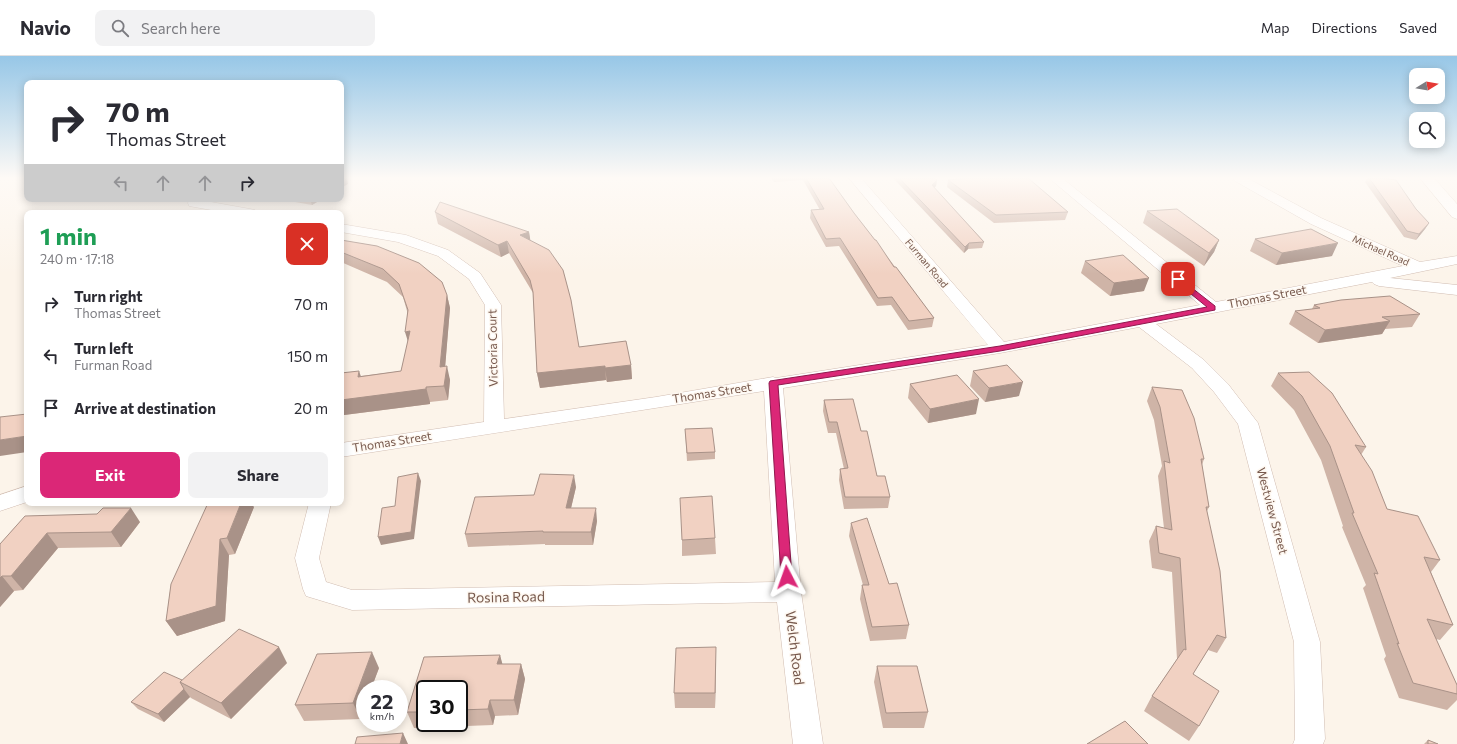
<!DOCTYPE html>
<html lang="en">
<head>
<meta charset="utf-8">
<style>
	:root { --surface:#fff; --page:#f2f2f3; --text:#2b2b33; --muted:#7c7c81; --line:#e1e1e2; --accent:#db2777 }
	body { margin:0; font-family:Commissioner,sans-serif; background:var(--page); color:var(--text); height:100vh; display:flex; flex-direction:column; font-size:15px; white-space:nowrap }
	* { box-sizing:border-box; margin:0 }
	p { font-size:13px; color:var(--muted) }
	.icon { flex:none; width:22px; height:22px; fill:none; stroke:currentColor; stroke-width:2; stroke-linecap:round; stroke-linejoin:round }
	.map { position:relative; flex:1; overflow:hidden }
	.sheet { position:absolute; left:24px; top:154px; width:320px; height:296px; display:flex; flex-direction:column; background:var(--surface); border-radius:8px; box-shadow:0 2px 10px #0003 }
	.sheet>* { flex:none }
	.guide { position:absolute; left:24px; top:24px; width:320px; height:122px; border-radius:8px; box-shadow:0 2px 10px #0003; background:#fff; color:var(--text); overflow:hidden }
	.needle { width:26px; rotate:79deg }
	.fabs { position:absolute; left:1409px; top:12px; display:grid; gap:8px }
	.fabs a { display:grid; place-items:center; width:36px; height:36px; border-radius:8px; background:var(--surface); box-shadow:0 2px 10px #0003; font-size:20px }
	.speed { position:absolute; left:356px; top:624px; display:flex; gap:8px; font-size:20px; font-weight:700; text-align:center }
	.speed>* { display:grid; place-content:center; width:52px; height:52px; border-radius:50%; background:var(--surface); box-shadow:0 2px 10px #0003; line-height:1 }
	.speed small { font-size:10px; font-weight:400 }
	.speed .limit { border:2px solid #111; border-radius:6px; background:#fff; color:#111 }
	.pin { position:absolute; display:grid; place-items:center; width:34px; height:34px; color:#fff; margin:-17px; border-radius:8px; box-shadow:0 2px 6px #0006 }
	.me { position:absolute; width:44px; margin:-22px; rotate:356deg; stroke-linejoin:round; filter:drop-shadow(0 0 3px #0008) }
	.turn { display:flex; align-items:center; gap:14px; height:84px; padding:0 16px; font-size:18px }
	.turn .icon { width:52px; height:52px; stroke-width:2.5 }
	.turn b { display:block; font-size:28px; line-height:34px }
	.lanes { display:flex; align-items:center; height:38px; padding:0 16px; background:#0003; justify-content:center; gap:20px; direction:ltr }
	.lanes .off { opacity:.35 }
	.round { display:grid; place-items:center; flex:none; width:42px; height:42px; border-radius:8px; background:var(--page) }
	.summary { display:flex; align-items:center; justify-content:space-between; height:68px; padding:0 16px }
	h1 { font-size:24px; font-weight:700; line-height:30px; color:#1e9e55 }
	.cta { display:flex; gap:8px; margin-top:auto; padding:8px 16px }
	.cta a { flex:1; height:46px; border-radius:8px; background:var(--accent); color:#fff; font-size:16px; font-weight:700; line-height:46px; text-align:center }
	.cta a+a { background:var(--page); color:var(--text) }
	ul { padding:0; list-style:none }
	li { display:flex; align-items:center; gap:12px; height:52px; padding:0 16px }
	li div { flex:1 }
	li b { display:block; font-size:15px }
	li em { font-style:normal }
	header { display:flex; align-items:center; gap:24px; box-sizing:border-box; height:56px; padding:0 20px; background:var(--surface); border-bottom:1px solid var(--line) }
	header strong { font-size:19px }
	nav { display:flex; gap:22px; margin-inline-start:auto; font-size:14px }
	.search { width:280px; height:36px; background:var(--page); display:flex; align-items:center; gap:10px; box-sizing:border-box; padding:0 14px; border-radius:8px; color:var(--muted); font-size:15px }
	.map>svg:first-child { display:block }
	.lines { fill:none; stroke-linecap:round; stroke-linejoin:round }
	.street-casing { stroke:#d1bdb2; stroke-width:1 }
	.secondary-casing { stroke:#d4bdaf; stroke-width:1 }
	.street { fill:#fff; fill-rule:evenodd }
	.secondary { fill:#fff; fill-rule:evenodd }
	.wall { fill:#cfb4a7; fill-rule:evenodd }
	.shaded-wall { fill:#a99288 }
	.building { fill:#f1d1c2; stroke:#a99288 }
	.route { fill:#db2777; stroke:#8e194d }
	.labels { text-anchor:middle; stroke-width:3; stroke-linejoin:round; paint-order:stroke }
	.far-street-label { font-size:10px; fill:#77594d; stroke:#fef8f1 }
	.street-label { font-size:12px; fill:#77594d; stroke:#fef8f1 }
	.near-street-label { font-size:14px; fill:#77594d; stroke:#fef8f1 }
</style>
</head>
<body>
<header>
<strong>Navio</strong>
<div class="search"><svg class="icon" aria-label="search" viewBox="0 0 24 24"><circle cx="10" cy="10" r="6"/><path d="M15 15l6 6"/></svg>Search here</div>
<nav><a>Map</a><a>Directions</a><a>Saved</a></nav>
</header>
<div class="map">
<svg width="1457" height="688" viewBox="0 0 1457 688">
	<rect width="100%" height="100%" fill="#fcf4ea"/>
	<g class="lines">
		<defs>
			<path id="street" d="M849 122H861L1004 286 1200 249 1049 122H1062L1216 246 1403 210 1311 168 1235 125 1233 122H1247L1321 162 1420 206 1457 200V208L1390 222 1457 229V239L1379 230 1374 228 1372 226 1156 268 1204 304 1228 328 1258 367 1320 586 1325 683 1323 688H1293L1295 683 1294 586 1238 368 1214 336 1192 312 1139 271 1000 297 783 332 801 536 823 688H793L777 546 352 554 306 540 303 533 295 502 309 447H331L319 502 326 526 352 534 775 526 764 335 341 401V387L484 366 485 249 469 223 438 200 398 186 341 176V168L406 179 448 194 480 217 501 249 504 363 656 341 773 321 776 322 988 289Z
				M194 143 250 153 255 154 257 157H228L189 150 188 147 189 144Z
				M27 430V446L0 455V439Z"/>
			<path id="secondary" d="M1420 122H1434L1457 148V163L1452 161Z"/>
		</defs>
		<!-- street casing -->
		<use href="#street" class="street-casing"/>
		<!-- secondary casing -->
		<use href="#secondary" class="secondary-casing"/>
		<!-- street -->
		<use href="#street" class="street"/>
		<!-- secondary -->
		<use href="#secondary" class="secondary"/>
	</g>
	<!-- wall -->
	<path class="wall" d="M771 122H829L854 157 934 262 932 271 908 274 891 249 877 250 839 190 826 191 810 162 811 154H820L803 124 774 126Z
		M893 122H935L937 124 936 130 934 132 984 186 982 192 968 193 964 197Z
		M1367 122H1381L1429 167 1425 173 1416 184 1404 181 1365 126Z
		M948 124 1068 156 1065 164 994 167 947 131Z
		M278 143H322L312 149Z
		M1147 155 1219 184 1214 196 1204 210 1143 167Z
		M435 156 529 176 530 184 579 291 631 309 632 323 607 326 606 324 540 332 537 317 533 237 509 197 501 201 438 168Z
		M1255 183 1332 200 1276 209 1250 195Z
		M341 184 447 239 450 252 445 310 450 324 448 344 430 346V348L344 359 343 354H341V317L361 320 401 315 408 286 407 255 403 241 387 226 341 206Z
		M1085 205 1144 235 1110 240 1081 217Z
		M1314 249 1420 258 1412 271 1385 273 1382 278 1318 287 1289 268 1295 255 1312 253Z
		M973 315 1019 340 985 346 970 330Z
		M1278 317 1366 391 1361 399 1387 453 1440 504 1431 516 1453 569 1440 584 1436 583 1457 629V644L1447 654 1399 642 1384 603 1386 600 1363 532 1366 529 1342 471 1343 470 1321 404 1294 354 1271 330Z
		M910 328 976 358 928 367 908 342Z
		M1152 331 1204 403 1202 409 1209 451 1207 455 1226 582 1217 597 1208 594 1193 618 1199 670 1189 685 1144 655 1152 640 1177 603 1172 516 1152 512 1149 485 1156 470 1164 472 1158 420 1162 410 1154 364 1147 345Z
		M824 344 861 375 877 420 890 441 888 452 844 453 839 424 840 413H844L836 377H828L823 355Z
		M685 373 715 396V403L687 405Z
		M576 431 571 452 597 465 593 489H545V488L468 491 465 478 534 439Z
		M254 451 235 498 229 499 225 565 177 580 166 565 171 528Z
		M25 460 140 466 121 491 58 492 23 534 14 535 0 551V488Z
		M851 467 889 528 909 569 906 583 870 585 860 543 862 529H863L849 480Z
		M715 482 716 498 682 500V484Z
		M500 599 502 608H521L525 623 518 659 495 660 493 669 414 672 407 656 424 601ZM425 633H459V667H425Z
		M287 607 231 663 191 642 190 641 164 666 138 653 131 646 182 624Z
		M716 607 715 652H675L674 637Z
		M877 610 928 656 924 672H883L874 626Z
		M379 612 371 633H365L361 663 304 665 295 649Z
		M1428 684 1438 688H1424Z"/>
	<!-- shaded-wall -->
	<path class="shaded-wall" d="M341 122H347L348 128 341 132Z
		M937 124 936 130 931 135 932 129Z
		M310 143H322L312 149Z
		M1429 167 1425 173 1416 184 1419 178Z
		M529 176 531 188 520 179Z
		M1219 184 1214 196 1204 210 1209 197Z
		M507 185 509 197 501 201 498 189Z
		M969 187 968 193 964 197 965 191Z
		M1338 187 1332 200 1276 209 1282 197Z
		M1149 222 1144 235 1110 240 1114 227Z
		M447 239 450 252 444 325 440 311Z
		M1390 265 1382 278 1318 287 1325 274Z
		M410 275 409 289 405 276Z
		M631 309 632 323 607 326 605 312Z
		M447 310 450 324 448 344 444 330Z
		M605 310 606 324 540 332 537 317Z
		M359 315 364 329 358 321Z
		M1023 326 1019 340 985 346 989 332Z
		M426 331 430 346V348L344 359 343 354H341V341Z
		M979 343 976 358 928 367 930 353Z
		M27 380V396L0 400V384Z
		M418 417 421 425 414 483 381 489 378 481Z
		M574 419 576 431 568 465 566 452Z
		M241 447H251L254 451 235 498 227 482Z
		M131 452 140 466 121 491 111 476Z
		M596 452 597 465 593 489 591 476Z
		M47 477 58 492 23 534 11 520Z
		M220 483 229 499 225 565 177 580 166 565Z
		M2 520 14 535 0 551V522Z
		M279 591 287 607 231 663 221 647Z
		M716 591V607L715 652V637Z
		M372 596 379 612 371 633H365V650L361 663 353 647Z
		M500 599 504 614 497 608Z
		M521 608 525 623 518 659 514 644Z
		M184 633 190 641 164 666 158 658Z
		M490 644 495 660 493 669 488 653Z
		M403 677 408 688H400Z"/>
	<!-- building -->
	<path class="building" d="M806 122H829L854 157 875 184H876L894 211H896L934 262 909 265 892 241 878 242 840 182 826 183 811 154 824 153Z
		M899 122H935L937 124 932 129 984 186 969 187 965 191Z
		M971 122H1028L1068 156 996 159 948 124Z
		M1369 122H1381L1396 124 1416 153 1429 167 1419 178 1407 175Z
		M440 146 529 176 520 179 549 194 563 214 571 244 579 291 626 285 631 309 605 312V310L537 317 533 236 530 224 507 185 498 189 435 156Z
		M1177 153 1219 184 1209 197 1147 155Z
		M1311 173 1338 187 1282 197 1255 183Z
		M341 184 377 190 419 207 442 226 447 239 440 311 447 310 444 330 426 331V333L341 344V317L359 315 358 321 401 315 410 275 405 276 408 254 399 228 383 213 341 196Z
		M1123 199 1149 222 1114 227 1085 205Z
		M1390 240 1420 258 1382 261 1390 265 1325 274 1295 255 1320 252 1314 249 1341 244Z
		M1007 309 1023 326 989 332 973 315Z
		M1309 316 1332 337 1366 391 1355 389 1372 415 1387 453 1418 460 1440 504 1424 501 1453 569 1427 563 1457 629V638L1413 627 1397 587 1399 588 1374 517 1378 518 1352 457H1354L1330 390 1302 340 1278 317Z
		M957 319 979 343 930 353 910 328Z
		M1152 331 1182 334 1194 362 1204 403H1201L1209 451H1206L1220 515 1226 582 1217 579 1193 618 1219 635 1199 670 1152 640 1184 593 1186 594 1180 502 1159 497 1156 470 1172 474 1164 405 1170 407 1160 351Z
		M853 343 861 375H867L877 420H885L890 441H845L840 413 848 412 837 366H829L824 344Z
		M27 358V380L0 384V361Z
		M712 372 715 396 687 397 685 373Z
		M27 382V386H24Z
		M418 417 411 476 378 481 382 452 395 450 398 421Z
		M540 418 574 419 566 452H596L591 476H543V475L465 478 475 441 534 439Z
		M712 440 715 482 682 484 680 442Z
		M208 447H241L227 482 220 483 216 550 166 565 171 528Z
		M103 452H131L111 476 47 477 11 520H2L0 522V488L25 460 97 458Z
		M867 462 889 528 897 527 909 569 872 571 862 529H869L851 467Z
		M239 573 279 591 221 647 180 626Z
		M716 591 715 637H674L676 592Z
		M372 596 353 647 295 649 317 598Z
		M500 599 497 608H521L514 644H490L488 653 459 654V633H425V656H407L424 601Z
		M877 610H917L928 656 886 657Z
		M164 616 182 624 180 626 184 633 158 658 131 646Z
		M1125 665 1148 688H1087Z
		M403 677 400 688H355L357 681Z
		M1428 684 1438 688H1428Z"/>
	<!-- sky -->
	<linearGradient id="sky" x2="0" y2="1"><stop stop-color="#97c7e7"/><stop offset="0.56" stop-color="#fefaf6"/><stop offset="1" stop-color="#fefaf6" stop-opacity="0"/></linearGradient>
	<rect width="1457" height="218" fill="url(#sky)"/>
	<!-- route -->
	<path class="route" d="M1178 221 1215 250V254L1000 295 778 329 792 521 791 524 787 526 782 524 781 521 769 327 770 325 1000 290 1207 251 1175 225V222Z"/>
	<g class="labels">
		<!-- far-street labels -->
		<g class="far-street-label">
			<text transform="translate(1381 194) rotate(24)" y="4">Michael Road</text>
			<text transform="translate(927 207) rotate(50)" y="4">Furman Road</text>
		</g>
		<!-- street labels -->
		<g class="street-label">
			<text transform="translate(1267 241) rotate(-11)" y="4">Thomas Street</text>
			<text transform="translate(493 292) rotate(-91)" y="4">Victoria Court</text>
			<text transform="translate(712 337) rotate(-9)" y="4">Thomas Street</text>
			<text transform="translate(392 386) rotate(-9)" y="4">Thomas Street</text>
			<text transform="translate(1272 455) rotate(75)" y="4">Westview Street</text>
		</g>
		<!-- near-street labels -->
		<g class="near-street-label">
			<text transform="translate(506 541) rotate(-1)" y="5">Rosina Road</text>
			<text transform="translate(795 592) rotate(83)" y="5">Welch Road</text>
		</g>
	</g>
</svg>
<div class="fabs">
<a><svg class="needle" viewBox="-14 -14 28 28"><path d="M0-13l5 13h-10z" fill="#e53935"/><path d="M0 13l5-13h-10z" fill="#7c7c81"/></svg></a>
<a><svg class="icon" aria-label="search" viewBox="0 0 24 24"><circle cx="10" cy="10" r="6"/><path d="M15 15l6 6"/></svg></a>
</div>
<div class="speed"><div>22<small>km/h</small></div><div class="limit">30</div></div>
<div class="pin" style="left:1178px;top:223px;background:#d93025"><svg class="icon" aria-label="arrive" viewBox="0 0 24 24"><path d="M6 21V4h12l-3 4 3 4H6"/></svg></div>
<svg class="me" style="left:787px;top:521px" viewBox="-20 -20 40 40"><path d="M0-17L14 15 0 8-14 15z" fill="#db2777" stroke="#fff" stroke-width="4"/></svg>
<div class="guide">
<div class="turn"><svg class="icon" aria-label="right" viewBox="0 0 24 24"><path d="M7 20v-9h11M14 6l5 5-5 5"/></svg><div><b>70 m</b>Thomas Street</div></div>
<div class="lanes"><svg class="icon off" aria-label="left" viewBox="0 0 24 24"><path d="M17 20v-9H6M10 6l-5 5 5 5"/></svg><svg class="icon off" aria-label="ahead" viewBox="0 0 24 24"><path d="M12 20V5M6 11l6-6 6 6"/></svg><svg class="icon off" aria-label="ahead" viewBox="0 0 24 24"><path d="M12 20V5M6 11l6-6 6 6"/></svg><svg class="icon" aria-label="right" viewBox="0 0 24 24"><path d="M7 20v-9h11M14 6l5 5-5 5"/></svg></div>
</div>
<section class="sheet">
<div class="summary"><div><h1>1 min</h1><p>240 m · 17:18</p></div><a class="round" style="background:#d93025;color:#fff"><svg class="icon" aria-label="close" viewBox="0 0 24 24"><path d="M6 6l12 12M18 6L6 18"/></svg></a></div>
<ul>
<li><svg class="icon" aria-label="right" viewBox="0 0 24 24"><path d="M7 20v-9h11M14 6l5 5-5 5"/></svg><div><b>Turn right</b><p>Thomas Street</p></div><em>70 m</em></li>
<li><svg class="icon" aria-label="left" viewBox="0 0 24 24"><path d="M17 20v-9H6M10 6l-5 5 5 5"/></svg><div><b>Turn left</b><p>Furman Road</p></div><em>150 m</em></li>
<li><svg class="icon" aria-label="arrive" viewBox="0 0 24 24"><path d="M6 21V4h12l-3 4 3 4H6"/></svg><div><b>Arrive at destination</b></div><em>20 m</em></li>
</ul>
<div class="cta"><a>Exit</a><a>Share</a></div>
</section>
</div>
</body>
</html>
